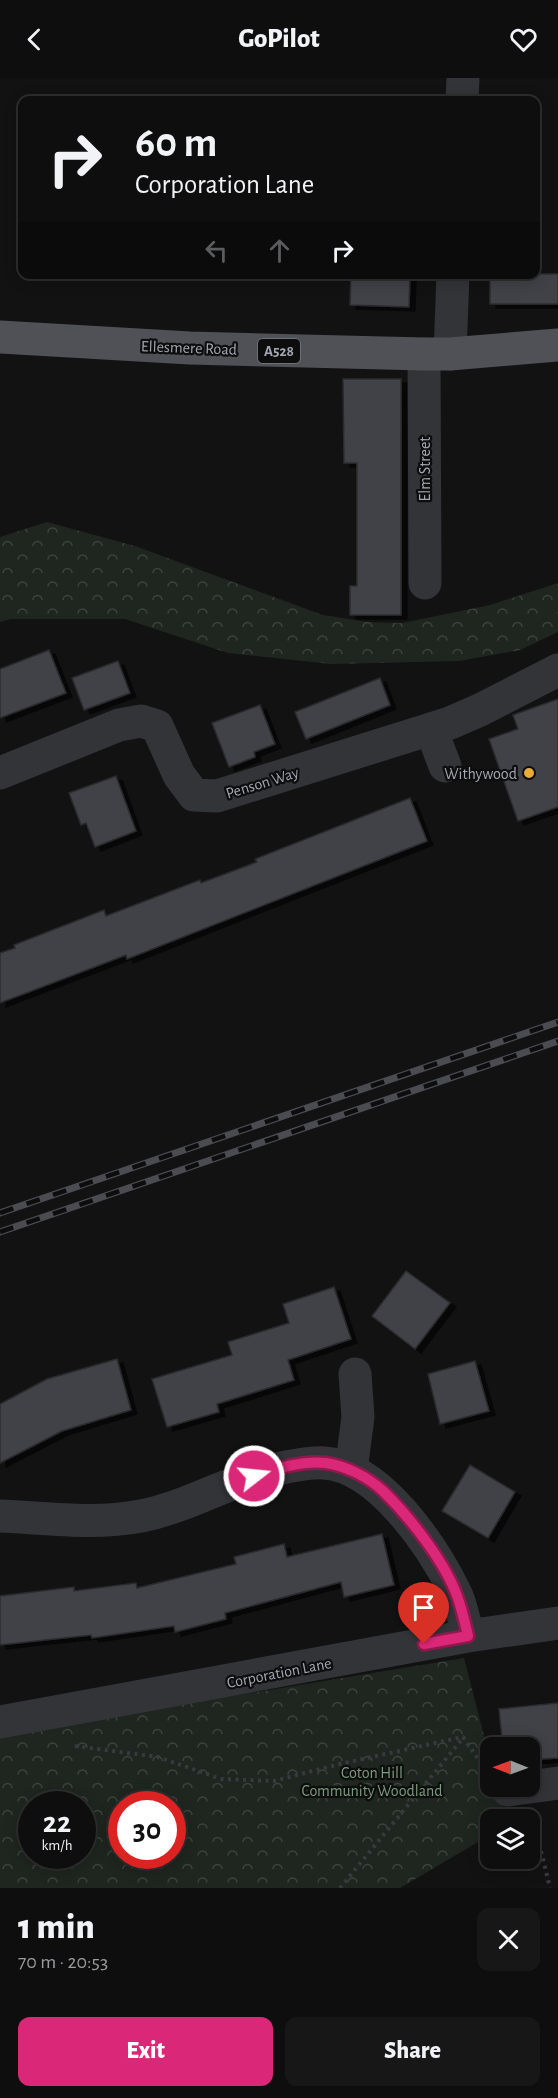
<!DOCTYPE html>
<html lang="en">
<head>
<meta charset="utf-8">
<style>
	:root { --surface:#0e0e0e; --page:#171717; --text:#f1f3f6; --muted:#9b9c9e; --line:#2e2e2e; --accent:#db2777 }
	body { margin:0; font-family:"Alegreya Sans",sans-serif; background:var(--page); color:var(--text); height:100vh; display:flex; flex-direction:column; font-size:22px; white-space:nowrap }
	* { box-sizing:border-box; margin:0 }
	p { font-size:20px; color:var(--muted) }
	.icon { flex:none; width:33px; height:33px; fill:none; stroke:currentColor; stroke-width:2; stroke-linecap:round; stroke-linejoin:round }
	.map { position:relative; height:1810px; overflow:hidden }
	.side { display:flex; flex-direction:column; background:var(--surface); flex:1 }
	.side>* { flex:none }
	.hud { position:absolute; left:18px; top:18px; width:522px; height:183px; border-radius:12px; box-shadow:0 3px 15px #0003,0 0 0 2px var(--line); background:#0e0e0e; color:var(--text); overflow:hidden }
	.needle { width:39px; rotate:271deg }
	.tools { position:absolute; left:480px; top:1659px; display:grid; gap:12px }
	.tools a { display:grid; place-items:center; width:60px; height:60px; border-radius:12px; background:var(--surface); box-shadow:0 3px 15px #0003,0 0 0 2px var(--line); font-size:30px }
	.speed { position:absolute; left:18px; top:1713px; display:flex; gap:12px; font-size:30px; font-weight:700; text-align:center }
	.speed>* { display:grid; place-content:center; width:78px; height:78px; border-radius:50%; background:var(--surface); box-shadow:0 3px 15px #0003,0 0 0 2px var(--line); line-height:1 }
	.speed small { font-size:15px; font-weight:400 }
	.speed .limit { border:9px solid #d22; background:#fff; color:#111 }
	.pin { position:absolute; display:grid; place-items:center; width:51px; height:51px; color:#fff; margin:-62px -26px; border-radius:50% 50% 50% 0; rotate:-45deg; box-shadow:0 0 6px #0007 }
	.pin .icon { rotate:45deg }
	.me { position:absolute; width:66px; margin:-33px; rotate:74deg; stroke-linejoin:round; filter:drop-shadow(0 0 4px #0008) }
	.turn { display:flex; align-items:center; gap:21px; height:126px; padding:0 18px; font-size:27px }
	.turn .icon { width:78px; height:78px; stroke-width:2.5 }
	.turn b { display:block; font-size:42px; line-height:51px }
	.lanes { display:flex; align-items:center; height:57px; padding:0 18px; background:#0003; justify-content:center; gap:30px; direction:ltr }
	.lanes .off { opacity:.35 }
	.round { display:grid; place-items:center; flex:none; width:63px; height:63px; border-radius:12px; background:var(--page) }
	.head { display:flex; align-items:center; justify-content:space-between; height:102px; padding:0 18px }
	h1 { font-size:36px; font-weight:800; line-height:45px }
	.button { display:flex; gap:12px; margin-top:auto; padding:12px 18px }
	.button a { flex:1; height:69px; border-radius:12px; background:var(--accent); color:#fff; font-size:24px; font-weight:800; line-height:69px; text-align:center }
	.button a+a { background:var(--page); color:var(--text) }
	header { display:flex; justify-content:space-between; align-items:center; height:78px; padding:0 18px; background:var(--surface); font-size:27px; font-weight:800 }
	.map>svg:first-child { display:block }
	.forest { fill:url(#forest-crowns); fill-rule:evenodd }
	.building { fill:#414246; stroke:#2c2c2f; stroke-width:1.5; filter:url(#shadow) }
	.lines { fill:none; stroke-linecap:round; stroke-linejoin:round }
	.path { stroke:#393a3f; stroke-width:4; stroke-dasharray:3 4.5; stroke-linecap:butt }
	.minor { stroke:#333438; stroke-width:33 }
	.major { stroke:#4f5157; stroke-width:33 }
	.rail-casing { stroke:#4a4c51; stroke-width:7 }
	.rail { stroke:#0d0d0e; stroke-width:4.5; stroke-dasharray:14; stroke-linecap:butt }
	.route-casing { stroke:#8e194d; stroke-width:15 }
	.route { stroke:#db2777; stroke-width:10 }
	.poi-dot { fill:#e9ad34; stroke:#0d0d0e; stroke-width:2 }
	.labels { text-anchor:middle; stroke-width:4.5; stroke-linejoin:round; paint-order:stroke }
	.shield { fill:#0d0d0e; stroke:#777a82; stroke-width:1.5 }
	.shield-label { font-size:15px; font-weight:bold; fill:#a4a8b3 }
	.street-label { font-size:16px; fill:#a4a8b3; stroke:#0d0d0e }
	.poi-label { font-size:16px; fill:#a4a8b3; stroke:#0d0d0e; text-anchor:end }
	.park-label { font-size:16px; fill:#7b9d7d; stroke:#0d0d0e }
</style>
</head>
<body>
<header><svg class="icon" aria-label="back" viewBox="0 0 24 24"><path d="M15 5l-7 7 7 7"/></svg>GoPilot<svg class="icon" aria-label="heart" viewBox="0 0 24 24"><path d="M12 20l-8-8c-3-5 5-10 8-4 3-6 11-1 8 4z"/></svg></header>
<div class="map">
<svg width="558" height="1810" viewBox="0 0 558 1810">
	<defs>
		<pattern id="forest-crowns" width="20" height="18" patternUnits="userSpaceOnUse" patternTransform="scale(1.5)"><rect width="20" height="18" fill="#1e261f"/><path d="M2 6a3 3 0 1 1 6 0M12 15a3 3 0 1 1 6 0" fill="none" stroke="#3c433d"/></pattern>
		<filter id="shadow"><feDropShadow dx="6" dy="4" stdDeviation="0" flood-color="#0009"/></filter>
	</defs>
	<rect width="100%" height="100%" fill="#121213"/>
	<!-- forest -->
	<path class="forest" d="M47 444 135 468 323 537 368 544 402 545 490 527 558 505V554L520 572 459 583 331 586 228 575 125 541H11L0 544V459Z
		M464 1580 490 1681V1708L498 1709 506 1741 490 1742V1757L400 1810H0V1656ZM32 1726H82V1778H32ZM122 1726H172V1778H122Z"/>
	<!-- building -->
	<path class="building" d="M351 196H410L409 229 350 227Z
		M490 196H558V226H490Z
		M343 301H401V537H350V508H357V385H344Z
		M49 572 66 615 0 640V591Z
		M118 583 130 615 84 632 72 600Z
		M380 600 390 627 306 661 295 634Z
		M558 621V729L518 743 489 661 518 651 513 637Z
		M260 627 275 666 254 674 255 679 229 689 212 645Z
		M116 698 136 753 95 769 86 745 81 747 69 715Z
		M410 720 427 763 127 881 126 877 0 925V875L15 870 14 867 104 832 106 838 200 802 201 805 257 784 255 781Z
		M406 1193 450 1225 415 1271 372 1238Z
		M334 1209 351 1261 288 1282 294 1302 217 1326 219 1334 167 1349 152 1301 232 1277 228 1264 289 1245 283 1226Z
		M117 1281 131 1332 62 1353 0 1385V1326L47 1301Z
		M475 1283 489 1333 440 1346 428 1296Z
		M470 1387 515 1414 488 1460 442 1433Z
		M382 1456 394 1507 344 1519 341 1504 225 1535 226 1541 175 1554 174 1548 92 1560 91 1557 0 1567V1518L74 1509V1513L136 1505 137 1510 236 1486 234 1479 284 1466 287 1479Z
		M558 1625V1680L530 1682V1670H503L499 1631Z"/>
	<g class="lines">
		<!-- path -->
		<path class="path" d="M75 1668 158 1679 221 1701 274 1703 340 1686 463 1659 483 1688
			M534 1744 550 1810
			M340 1810 463 1660"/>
		<!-- minor -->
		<path class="minor" d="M462 22 463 0
			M424 276 425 505
			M450 276 453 196
			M431 651 445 688
			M0 695 119 647 141 643 157 648 179 697 194 717 217 718 450 645 480 632 558 592
			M351 1392 358 1339 355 1296
			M0 1438C47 1440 95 1447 141 1438 188 1429 228 1403 274 1392 290 1388 308 1384 324 1385 379 1388 433 1469 455 1514 462 1527 464 1544 468 1558
			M0 1644 468 1558 558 1545
			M508 1712 558 1705"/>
		<!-- major -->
		<path class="major" d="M0 259 190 270 424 276H450L558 267"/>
		<defs>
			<path id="rail" d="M0 1135 558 944
				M0 1154 558 963"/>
		</defs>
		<!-- rail casing -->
		<use href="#rail" class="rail-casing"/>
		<!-- rail -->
		<use href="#rail" class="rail"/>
	</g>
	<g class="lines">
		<defs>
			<path id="route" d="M254 1398C275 1391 303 1382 326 1385 346 1388 368 1399 383 1413 409 1438 445 1484 457 1518 462 1531 465 1545 468 1558L424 1566"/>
		</defs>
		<!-- route casing -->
		<use href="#route" class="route-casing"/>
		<!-- route -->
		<use href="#route" class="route"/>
	</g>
	<!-- markers -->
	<circle class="poi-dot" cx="529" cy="695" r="6"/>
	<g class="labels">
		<!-- shield labels -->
		<rect class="shield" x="258" y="261" width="42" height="24" rx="4.5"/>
		<g class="shield-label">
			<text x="279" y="278">A528</text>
		</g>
		<!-- street labels -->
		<g class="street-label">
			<text transform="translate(189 269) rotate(2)" y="6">Ellesmere Road</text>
			<text transform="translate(424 391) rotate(-90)" y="6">Elm Street</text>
			<text transform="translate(262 704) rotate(-17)" y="6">Penson Way</text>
			<text transform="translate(279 1594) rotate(-11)" y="6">Corporation Lane</text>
		</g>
		<!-- poi labels -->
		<g class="poi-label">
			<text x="517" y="701">Withywood</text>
		</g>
		<!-- park labels -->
		<g class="park-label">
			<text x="372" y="1700">Coton Hill<tspan x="372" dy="18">Community Woodland</tspan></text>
		</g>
	</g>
</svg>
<div class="tools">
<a><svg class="needle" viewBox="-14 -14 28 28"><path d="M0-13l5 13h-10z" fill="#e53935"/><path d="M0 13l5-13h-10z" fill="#9b9c9e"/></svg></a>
<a><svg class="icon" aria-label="layers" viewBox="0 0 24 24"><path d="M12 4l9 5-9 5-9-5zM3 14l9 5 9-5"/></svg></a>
</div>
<div class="speed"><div>22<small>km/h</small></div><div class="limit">30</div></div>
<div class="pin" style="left:424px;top:1566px;background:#d93025"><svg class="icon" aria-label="arrive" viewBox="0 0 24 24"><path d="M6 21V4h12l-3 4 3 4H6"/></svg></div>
<svg class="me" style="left:254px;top:1398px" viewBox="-20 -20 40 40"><circle r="17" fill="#db2777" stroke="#fff" stroke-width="3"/><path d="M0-11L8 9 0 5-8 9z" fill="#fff"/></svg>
<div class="hud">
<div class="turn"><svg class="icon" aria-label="right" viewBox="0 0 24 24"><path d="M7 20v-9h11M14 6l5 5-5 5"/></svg><div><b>60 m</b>Corporation Lane</div></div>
<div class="lanes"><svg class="icon off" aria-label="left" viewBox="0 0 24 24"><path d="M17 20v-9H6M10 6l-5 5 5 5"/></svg><svg class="icon off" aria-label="ahead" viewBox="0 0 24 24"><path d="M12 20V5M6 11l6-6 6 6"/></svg><svg class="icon" aria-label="right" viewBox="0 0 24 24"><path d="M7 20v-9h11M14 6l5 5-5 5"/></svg></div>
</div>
</div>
<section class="side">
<div class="head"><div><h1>1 min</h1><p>70 m · 20:53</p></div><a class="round"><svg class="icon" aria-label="close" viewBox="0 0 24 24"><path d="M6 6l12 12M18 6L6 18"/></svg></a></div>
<div class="button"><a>Exit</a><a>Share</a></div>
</section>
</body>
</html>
